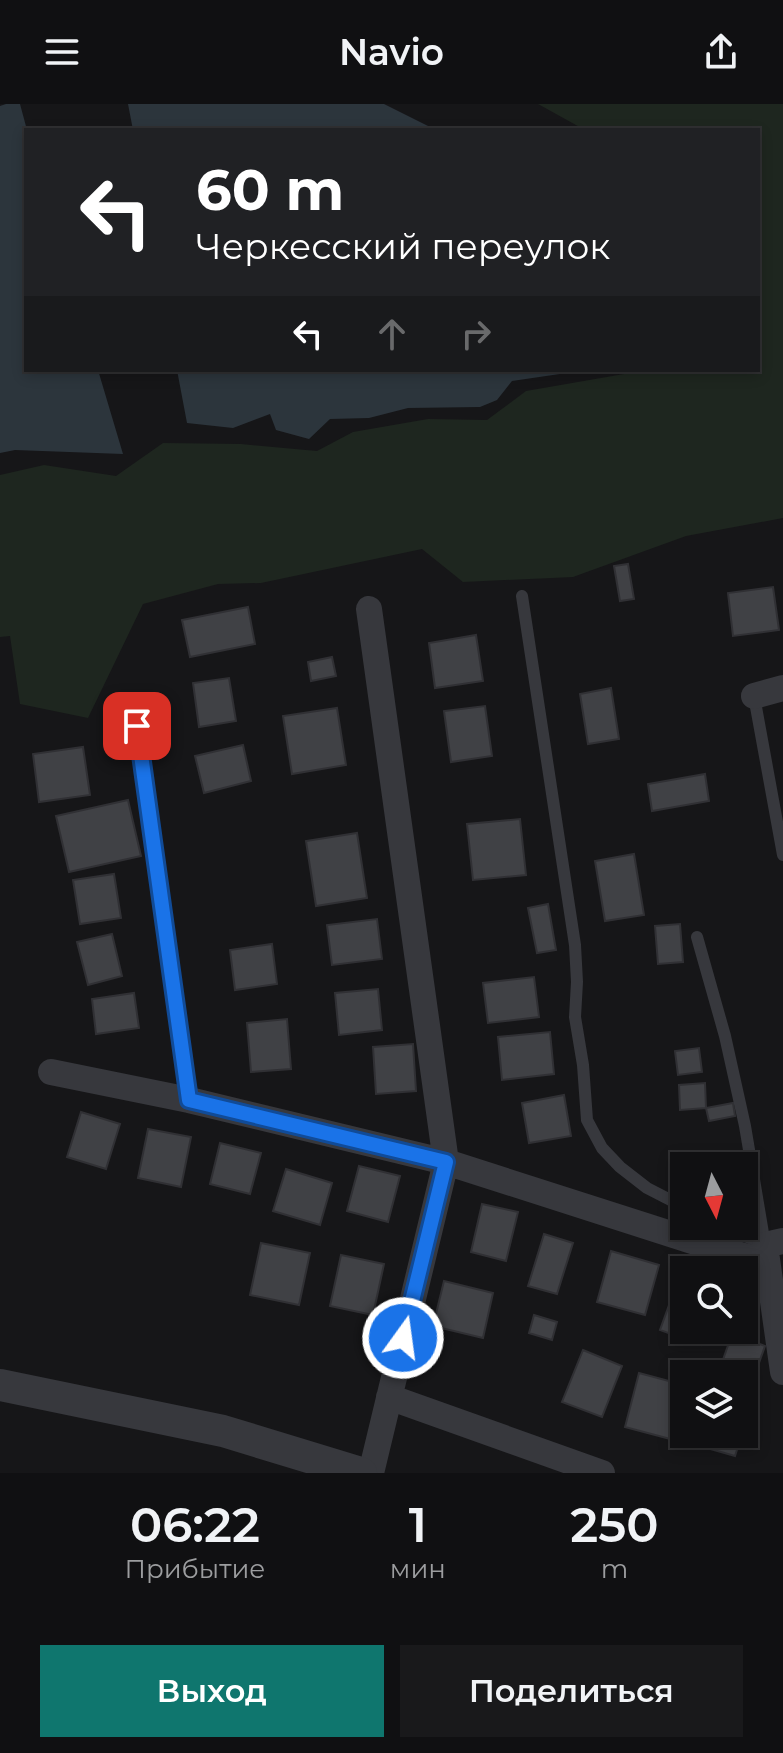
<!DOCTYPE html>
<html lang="ru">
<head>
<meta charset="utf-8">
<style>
	:root { --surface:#101012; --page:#19191b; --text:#f1f3f6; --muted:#9c9d9f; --line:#303032; --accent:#0f766e }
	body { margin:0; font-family:Montserrat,sans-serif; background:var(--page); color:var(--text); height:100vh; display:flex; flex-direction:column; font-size:30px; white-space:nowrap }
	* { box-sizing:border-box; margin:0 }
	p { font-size:26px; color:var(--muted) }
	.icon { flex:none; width:44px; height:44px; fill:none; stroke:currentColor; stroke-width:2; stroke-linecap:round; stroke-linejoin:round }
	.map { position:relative; height:1369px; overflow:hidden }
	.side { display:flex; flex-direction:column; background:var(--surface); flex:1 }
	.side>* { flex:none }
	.hud { position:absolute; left:24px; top:24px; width:736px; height:244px; border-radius:0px; box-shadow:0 4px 12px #0003,0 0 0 2px var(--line); background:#202124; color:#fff; overflow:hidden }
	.needle { width:52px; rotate:174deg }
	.fabs { position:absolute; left:670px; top:1048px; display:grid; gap:16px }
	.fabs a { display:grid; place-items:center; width:88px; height:88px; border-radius:0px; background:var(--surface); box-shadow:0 4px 12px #0003,0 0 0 2px var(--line); font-size:40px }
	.pin { position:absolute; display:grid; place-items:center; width:68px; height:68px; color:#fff; margin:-34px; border-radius:16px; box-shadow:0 4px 12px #0006 }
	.me { position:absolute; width:88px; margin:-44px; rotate:14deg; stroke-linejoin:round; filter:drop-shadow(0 0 6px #0008) }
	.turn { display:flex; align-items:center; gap:28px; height:168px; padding:0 40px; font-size:36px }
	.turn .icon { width:104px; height:104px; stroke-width:2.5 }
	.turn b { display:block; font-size:56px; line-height:68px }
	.lanes { display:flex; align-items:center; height:76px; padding:0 40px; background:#0003; justify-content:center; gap:40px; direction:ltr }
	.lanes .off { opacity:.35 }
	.eta { display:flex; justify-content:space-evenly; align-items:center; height:136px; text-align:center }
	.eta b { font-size:48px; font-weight:600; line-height:56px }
	.button { display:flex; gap:16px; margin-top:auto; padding:16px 40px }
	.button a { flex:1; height:92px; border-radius:0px; background:var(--accent); color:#fff; font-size:32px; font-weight:600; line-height:92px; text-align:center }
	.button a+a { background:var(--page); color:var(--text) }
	header { display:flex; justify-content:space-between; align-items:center; height:104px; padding:0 40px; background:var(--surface); font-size:36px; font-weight:600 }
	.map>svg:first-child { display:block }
	.green { fill:#1e261f }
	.water { fill:#2c353c }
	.building { fill:#404145; stroke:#303034; stroke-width:2 }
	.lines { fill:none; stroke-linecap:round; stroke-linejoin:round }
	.service { stroke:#37383d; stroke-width:12 }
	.minor { stroke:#37383d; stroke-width:26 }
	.tertiary { stroke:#37383d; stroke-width:32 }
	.route-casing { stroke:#114b97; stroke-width:20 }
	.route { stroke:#1a73e8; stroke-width:14 }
</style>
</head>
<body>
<header><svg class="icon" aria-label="menu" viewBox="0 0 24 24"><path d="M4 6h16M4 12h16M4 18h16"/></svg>Navio<svg class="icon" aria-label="share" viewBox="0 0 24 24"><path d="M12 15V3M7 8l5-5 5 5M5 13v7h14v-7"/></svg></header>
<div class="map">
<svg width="783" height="1369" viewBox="0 0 783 1369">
	<rect width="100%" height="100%" fill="#161618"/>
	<!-- green -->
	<path class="green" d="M538 0H783V414L686 432 573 473 463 478 422 445 261 479 218 480 143 500 88 614 20 600 10 532 0 533V371L44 361 116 372 163 339 241 340 317 347 353 328 428 315 487 316 526 287 647 266H758V26H585Z"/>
	<!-- water -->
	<path class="water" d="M6 0H20L27 26H26V266H98L123 350 15 346 0 349V2Z
		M128 0H384L436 26H133Z
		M177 266H587L512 277 497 296 480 303 408 304 369 314 330 315 309 335 276 326 270 310 233 324 187 319Z"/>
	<!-- building -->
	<path class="building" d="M628 460 634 495 620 497 614 462Z
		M773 483 779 526 733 532 728 489Z
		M248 503 255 540 190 553 182 516Z
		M476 531 483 577 435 584 429 539Z
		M332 553 336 572 311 577 308 558Z
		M229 574 236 617 199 623 193 579Z
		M611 584 619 635 588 640 580 590Z
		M485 602 492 652 451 658 444 607Z
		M337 604 346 661 292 670 283 612Z
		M243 641 251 677 204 689 195 652Z
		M83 643 90 691 39 698 33 650Z
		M705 670 709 697 652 707 648 680Z
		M128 696 141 752 69 768 56 712Z
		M520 715 526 771 473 776 467 720Z
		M357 729 367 794 316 802 306 737Z
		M634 750 644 811 605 817 595 757Z
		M114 770 121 814 80 820 73 776Z
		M548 800 556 846 537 849 528 804Z
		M377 815 382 855 332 861 327 821Z
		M680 820 683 858 658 860 655 822Z
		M112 830 122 872 88 881 77 838Z
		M272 840 277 880 235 886 230 846Z
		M534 873 539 913 488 919 483 879Z
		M378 885 382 926 339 931 335 889Z
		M134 889 139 924 96 930 92 895Z
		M287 915 291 965 251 968 247 919Z
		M550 928 554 970 502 976 498 933Z
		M413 940 416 987 376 990 373 943Z
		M699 944 702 968 678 971 675 947Z
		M705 979 706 1004 680 1006 679 981Z
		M564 991 571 1032 529 1039 522 999Z
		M733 999 735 1012 709 1017 706 1004Z
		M81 1008 120 1020 106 1065 67 1053Z
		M148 1025 191 1033 181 1083 138 1074Z
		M220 1039 261 1049 250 1090 210 1080Z
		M359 1062 400 1072 388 1118 347 1107Z
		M286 1065 332 1079 320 1121 273 1107Z
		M482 1100 518 1108 506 1157 471 1148Z
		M544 1130 573 1139 557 1190 528 1182Z
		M261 1139 310 1149 299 1201 250 1191Z
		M611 1147 659 1161 645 1211 597 1198Z
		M341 1151 384 1160 373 1211 330 1202Z
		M444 1177 493 1189 483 1234 433 1222Z
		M676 1182 684 1184V1226H707L701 1241 660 1226Z
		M534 1211 557 1218 552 1236 529 1229Z
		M732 1230 765 1242 749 1287 744 1285V1270H718Z
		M583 1246 622 1262 602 1313 562 1298Z
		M639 1269 684 1281V1297L674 1336 625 1323Z
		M696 1330H742L735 1352 693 1340Z"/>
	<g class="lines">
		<!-- service -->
		<path class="service" d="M522 492 575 841 577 878 575 913 583 961 587 1016 602 1044 620 1063 647 1084 684 1103
			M754 592 783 751
			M137 622 189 996
			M697 833 725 932 745 1022 765 1141
			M723 1122 765 1141"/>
		<!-- minor -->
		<path class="minor" d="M369 505 446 1058 371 1369
			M754 592 783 584
			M51 968 189 996 446 1058 708 1142 766 1158
			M783 1137 765 1141 783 1268
			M389 1293 602 1369"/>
		<!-- tertiary -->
		<path class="tertiary" d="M0 1281 223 1327 361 1369"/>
	</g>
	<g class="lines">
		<defs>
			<path id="route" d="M137 622 189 996 446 1058 403 1234"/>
		</defs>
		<!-- route casing -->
		<use href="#route" class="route-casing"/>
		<!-- route -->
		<use href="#route" class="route"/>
	</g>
</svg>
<div class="fabs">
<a><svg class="needle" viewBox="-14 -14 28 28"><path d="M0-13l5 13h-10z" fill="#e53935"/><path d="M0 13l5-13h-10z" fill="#9c9d9f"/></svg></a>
<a><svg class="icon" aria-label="search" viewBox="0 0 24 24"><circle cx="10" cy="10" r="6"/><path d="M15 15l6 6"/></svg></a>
<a><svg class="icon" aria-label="layers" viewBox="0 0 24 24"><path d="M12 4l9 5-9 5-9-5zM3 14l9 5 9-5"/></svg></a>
</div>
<div class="pin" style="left:137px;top:622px;background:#d93025"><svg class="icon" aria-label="arrive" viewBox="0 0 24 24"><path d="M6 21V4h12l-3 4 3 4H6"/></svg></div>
<svg class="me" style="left:403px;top:1234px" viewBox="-20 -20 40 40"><circle r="17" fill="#1a73e8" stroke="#fff" stroke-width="3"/><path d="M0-11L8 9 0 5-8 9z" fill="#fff"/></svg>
<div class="hud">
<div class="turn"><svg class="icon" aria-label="left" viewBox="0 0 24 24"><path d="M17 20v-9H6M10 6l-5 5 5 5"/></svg><div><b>60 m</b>Черкесский переулок</div></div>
<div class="lanes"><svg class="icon" aria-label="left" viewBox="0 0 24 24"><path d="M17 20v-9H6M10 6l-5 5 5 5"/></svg><svg class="icon off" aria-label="ahead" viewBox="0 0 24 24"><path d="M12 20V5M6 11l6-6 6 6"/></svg><svg class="icon off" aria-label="right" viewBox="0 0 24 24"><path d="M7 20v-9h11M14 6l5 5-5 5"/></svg></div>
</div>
</div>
<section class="side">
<div class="eta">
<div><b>06:22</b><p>Прибытие</p></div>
<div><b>1</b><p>мин</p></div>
<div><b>250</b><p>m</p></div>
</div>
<div class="button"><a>Выход</a><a>Поделиться</a></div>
</section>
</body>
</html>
